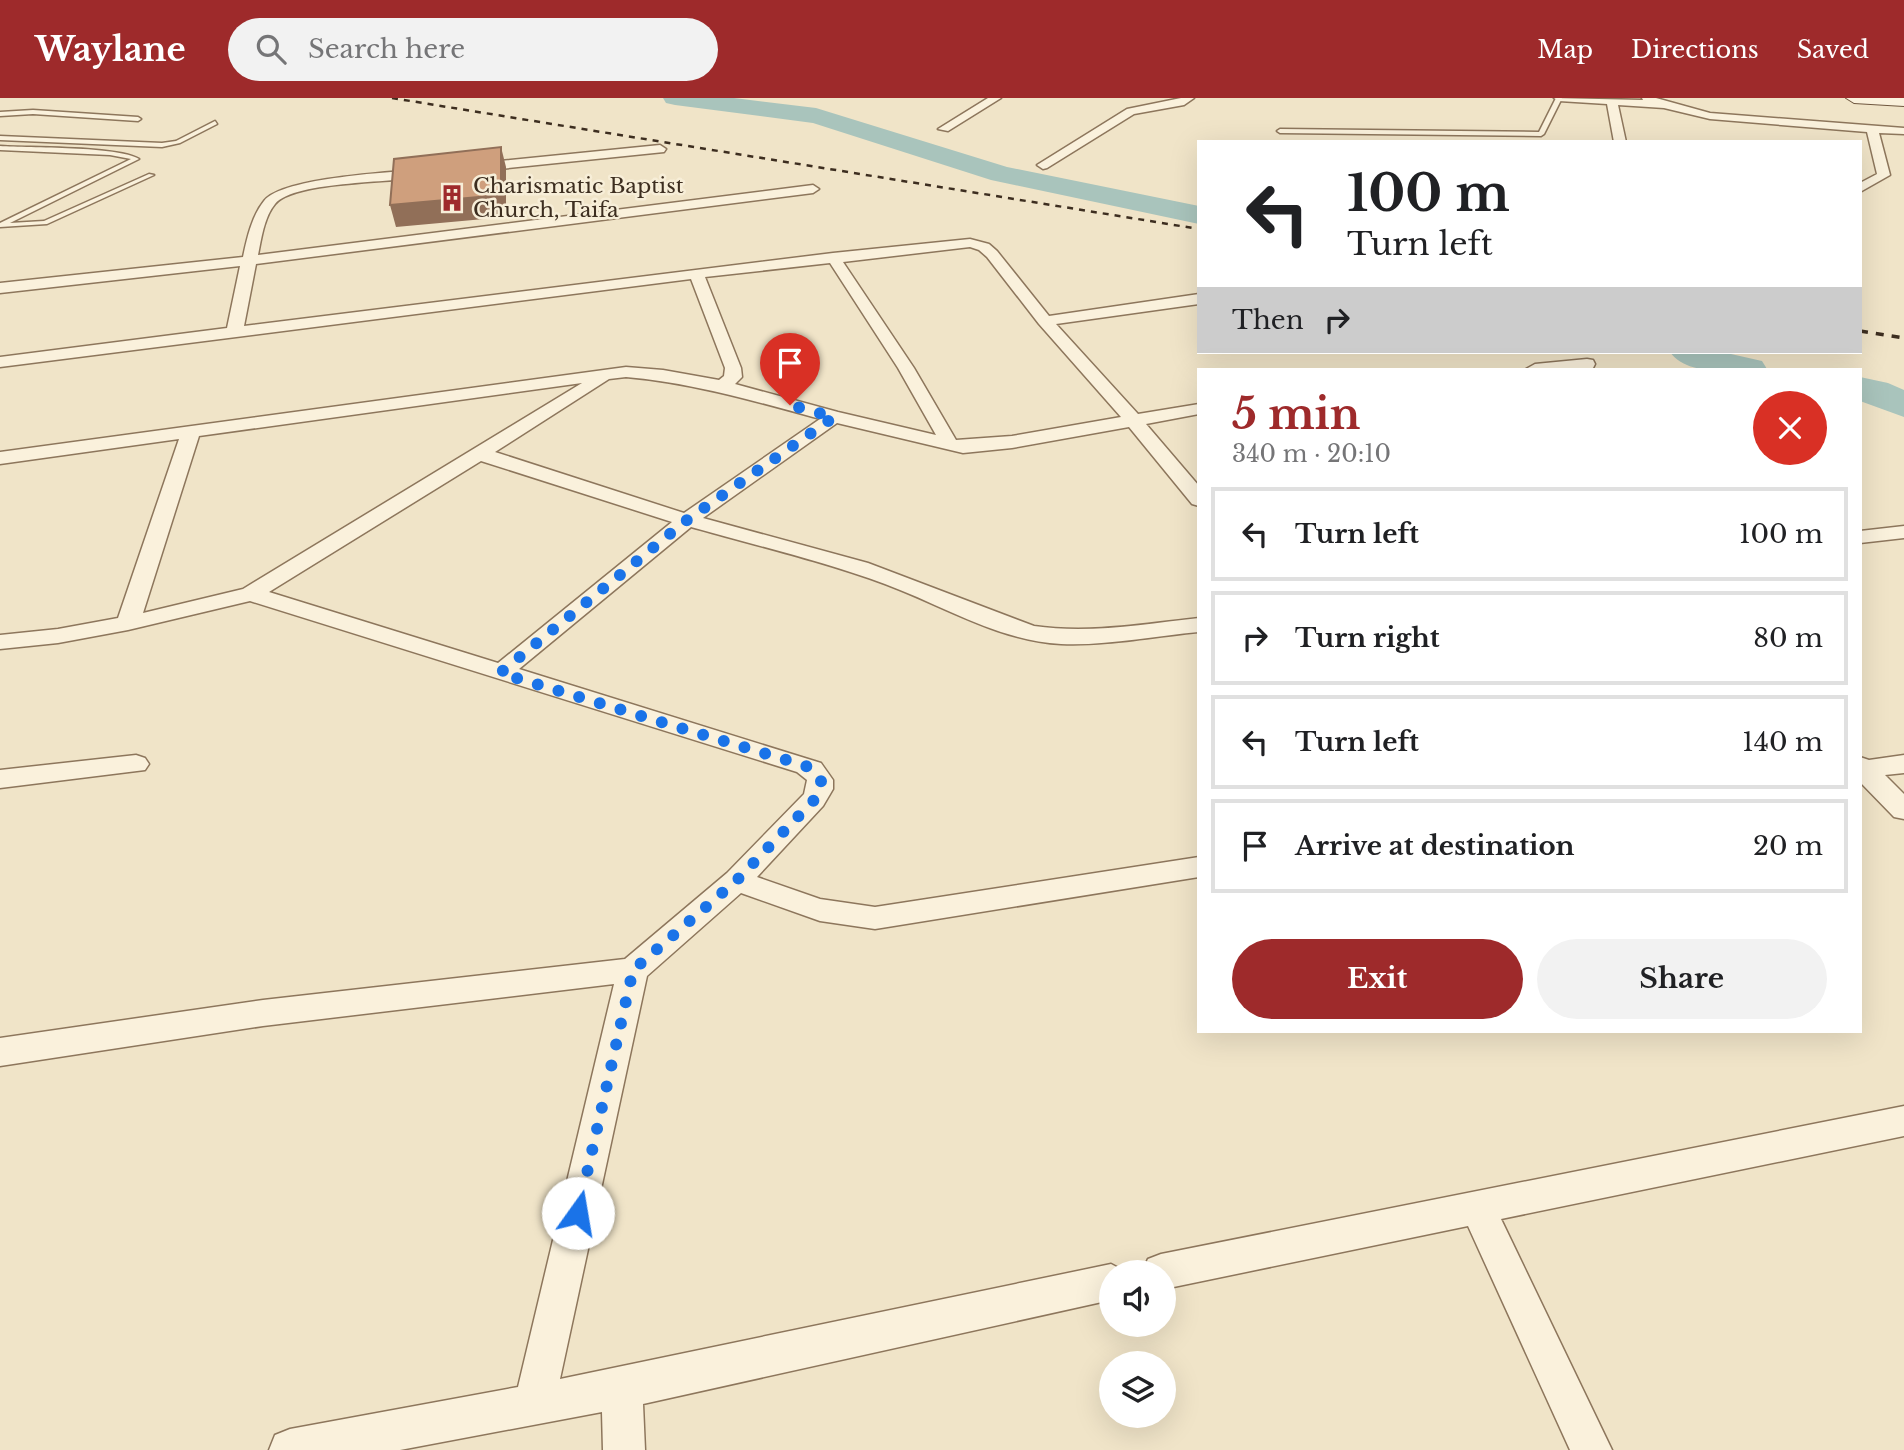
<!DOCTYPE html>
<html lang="en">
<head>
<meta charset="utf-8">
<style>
	:root { --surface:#fff; --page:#f2f2f2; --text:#202124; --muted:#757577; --line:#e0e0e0; --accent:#9e2a2b }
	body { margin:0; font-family:"Libre Baskerville",serif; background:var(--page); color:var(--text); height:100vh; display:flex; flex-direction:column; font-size:26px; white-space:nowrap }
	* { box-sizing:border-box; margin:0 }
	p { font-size:23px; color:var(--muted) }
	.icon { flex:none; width:38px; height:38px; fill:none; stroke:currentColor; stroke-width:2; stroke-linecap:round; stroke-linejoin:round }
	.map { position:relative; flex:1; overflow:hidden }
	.side { position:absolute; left:1197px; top:270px; width:665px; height:665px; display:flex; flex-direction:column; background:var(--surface); border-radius:0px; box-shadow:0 7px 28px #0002 }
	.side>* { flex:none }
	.banner { position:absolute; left:1197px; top:42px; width:665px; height:214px; border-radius:0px; box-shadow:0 7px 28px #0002; background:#fff; color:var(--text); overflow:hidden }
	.controls { position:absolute; left:1099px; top:1162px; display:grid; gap:14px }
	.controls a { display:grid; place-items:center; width:77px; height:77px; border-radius:50%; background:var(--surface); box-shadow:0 7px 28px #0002; font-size:35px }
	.pin { position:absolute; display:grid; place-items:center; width:60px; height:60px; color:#fff; margin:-72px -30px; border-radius:50% 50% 50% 0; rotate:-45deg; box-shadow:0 0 7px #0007 }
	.pin .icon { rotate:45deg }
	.me { position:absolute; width:77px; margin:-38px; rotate:13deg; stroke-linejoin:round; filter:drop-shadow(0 0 5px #0008) }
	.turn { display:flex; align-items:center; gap:24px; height:147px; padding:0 35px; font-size:32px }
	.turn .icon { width:91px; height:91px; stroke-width:2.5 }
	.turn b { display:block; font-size:49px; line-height:60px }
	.then { display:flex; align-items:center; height:66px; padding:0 35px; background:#0003; gap:14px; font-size:26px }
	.round { display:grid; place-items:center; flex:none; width:74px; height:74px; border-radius:37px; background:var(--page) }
	.overview { display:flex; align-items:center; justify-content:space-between; height:119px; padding:0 35px }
	h1 { font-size:42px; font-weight:700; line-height:52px; color:var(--accent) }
	.primary-button { display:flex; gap:14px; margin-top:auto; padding:14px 35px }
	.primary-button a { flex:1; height:80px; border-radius:42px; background:var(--accent); color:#fff; font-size:28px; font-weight:700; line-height:80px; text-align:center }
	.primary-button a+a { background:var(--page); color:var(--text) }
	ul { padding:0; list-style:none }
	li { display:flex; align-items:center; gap:21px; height:94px; margin:0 14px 10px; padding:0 21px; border:4px solid var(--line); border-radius:0px }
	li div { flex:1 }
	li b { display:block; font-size:26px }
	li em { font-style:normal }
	header { display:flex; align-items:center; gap:42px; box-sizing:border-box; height:98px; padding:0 35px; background:var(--accent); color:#fff }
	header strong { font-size:33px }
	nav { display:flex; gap:38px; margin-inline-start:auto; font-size:24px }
	.search { width:490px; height:63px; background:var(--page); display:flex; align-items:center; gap:18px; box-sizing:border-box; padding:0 24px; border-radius:38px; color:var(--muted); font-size:26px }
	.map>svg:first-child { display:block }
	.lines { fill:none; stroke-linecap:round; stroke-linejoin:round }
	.river { fill:#a9c4bc; fill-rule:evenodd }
	.lane-casing { stroke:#8d765c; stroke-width:3 }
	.street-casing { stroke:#8d765c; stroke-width:3 }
	.secondary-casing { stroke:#6f573f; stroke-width:2 }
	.lane { fill:#faf1dc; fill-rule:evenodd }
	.street { fill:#faf1dc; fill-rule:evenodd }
	.secondary { fill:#faf1dc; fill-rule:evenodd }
	.rail-far1 { stroke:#3d2e20; stroke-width:2.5; stroke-dasharray:6 6; stroke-linecap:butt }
	.rail { stroke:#3d2e20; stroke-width:3.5; stroke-dasharray:8 8; stroke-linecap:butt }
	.shaded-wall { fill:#916f58 }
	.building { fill:#cf9f7d; stroke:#916f58; stroke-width:2 }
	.route { stroke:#1a73e8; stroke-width:12; stroke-dasharray:0 21.6 }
	.labels { text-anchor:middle; stroke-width:5; stroke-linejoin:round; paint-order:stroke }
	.far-poi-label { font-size:21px; fill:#3d2e20; stroke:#f7eed8; text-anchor:start }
</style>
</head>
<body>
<header>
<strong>Waylane</strong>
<div class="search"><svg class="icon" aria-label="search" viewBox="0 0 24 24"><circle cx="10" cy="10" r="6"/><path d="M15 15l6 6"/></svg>Search here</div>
<nav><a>Map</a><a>Directions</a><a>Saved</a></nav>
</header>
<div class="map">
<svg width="1904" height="1352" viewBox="0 0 1904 1352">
	<rect width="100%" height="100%" fill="#f0e4c8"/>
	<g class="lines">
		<!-- river -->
		<path class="river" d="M663 0H734L816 10 1007 69 1199 108V126L991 82 813 25 675 7 666 5Z
			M1670 254H1722L1762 263 1767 271C1739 272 1688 280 1670 254Z
			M1860 279 1888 285 1904 292V319L1860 303Z"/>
		<defs>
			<path id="lane" d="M1556 0H1562L1544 36 1541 38 1280 35 1277 33 1280 31 1539 34Z
				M33 12 138 19 141 21 138 23 33 16 0 18V14Z
				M215 23 217 26 180 45 162 49 0 42V38L162 45 176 43Z
				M0 48C29 50 118 48 139 61L10 125 44 123 149 76 154 77 47 126 0 129V125L131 61 110 57 0 52Z"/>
			<path id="street" d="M988 0H1001L948 33 938 31Z
				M1181 0H1194L1184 7 1134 16 1047 70 1043 71 1037 67 1127 11Z
				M1554 0 1643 2 1642 0H1656L1710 15 1904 30V36L1879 35 1890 77 1860 94V85L1877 76 1867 34 1710 21 1664 10 1618 7 1626 44H1614L1607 6 1559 3Z
				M660 47 666 51 664 54 470 74 464 70 470 66Z
				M428 71 434 75 432 78C400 85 295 82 275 106 264 119 261 142 258 157L813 87 819 91 813 95 256 166 244 228 833 155 970 141 989 146 997 153 1049 218 1199 196V206L1056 226 1138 316 1199 306V316L1146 326 1199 388V408L1192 406 1129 329 1012 350 963 355 837 325 703 420 868 465 1034 528C1089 536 1144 526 1199 520V534C1154 538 1106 548 1061 546 999 543 942 507 885 486 822 463 755 447 691 429L519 571 821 665 833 682V691L823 708 757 779 820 801 875 809 1199 759V779L875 831 820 823 741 795 647 878 560 1281 1111 1166 1126 1174H1111V1202L643 1306 645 1352H603L602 1314 400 1352H269L275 1337 290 1331 518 1289 614 886 263 928 0 968V940L263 902 625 861 727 775 804 696 807 682 797 674 250 503 128 532 58 545 0 551V537L58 531 118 520 179 341 0 366V354L626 269 663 272 719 282 724 278 725 270 691 181 0 269V259L227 230 240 168 0 195V185L243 159C247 140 252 118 264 103 282 79 396 74 428 71ZM970 149 979 152 987 159 1039 226 1121 319 1012 338 956 342 914 270 843 164ZM830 165 898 270 936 337 838 314 735 286 742 279 741 270 705 179ZM626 279C693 285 755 303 820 321L684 415 495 354 609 281ZM582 285 243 491 143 515 199 338ZM481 363 672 424 498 565 269 494Z
				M1587 261 1593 262 1595 266 1593 270 1526 271 1535 266Z
				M1904 428V440L1860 445V433Z
				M136 657 145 660 149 666 145 672 0 690V672Z
				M1904 657V675L1885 677 1904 696V721L1894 719 1860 684V659L1869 662Z
				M1904 1008V1038L1501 1121 1612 1352H1570L1468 1128 1164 1191V1174H1142L1148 1161 1161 1156Z"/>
			<path id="secondary" d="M1846 0H1904V8L1854 5Z"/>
		</defs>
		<!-- lane casing -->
		<use href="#lane" class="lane-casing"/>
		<!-- street casing -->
		<use href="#street" class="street-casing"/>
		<!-- secondary casing -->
		<use href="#secondary" class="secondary-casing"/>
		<!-- lane -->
		<use href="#lane" class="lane"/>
		<!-- street -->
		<use href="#street" class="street"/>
		<!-- secondary -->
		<use href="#secondary" class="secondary"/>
		<!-- rail-far1 -->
		<path class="rail-far1" d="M392 0 1199 131"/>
		<!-- rail -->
		<path class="rail" d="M1860 233 1904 240"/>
	</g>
	<!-- shaded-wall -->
	<path class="shaded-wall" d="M501 49 506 69V119L396 129 390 107Z"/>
	<!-- building -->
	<path class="building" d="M501 49V97L390 107 394 61Z"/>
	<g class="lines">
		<!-- route -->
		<path class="route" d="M578 1115 633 872 737 782 814 702 821 690V681L806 668 500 575 687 422 834 319 790 307"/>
	</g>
	<!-- icons -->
	<defs>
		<symbol id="building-bare" viewBox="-9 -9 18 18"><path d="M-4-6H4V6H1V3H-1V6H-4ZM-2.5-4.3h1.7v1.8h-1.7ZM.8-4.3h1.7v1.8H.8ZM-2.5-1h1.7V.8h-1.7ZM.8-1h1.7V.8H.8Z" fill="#9e2a2b" stroke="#f7eed8" stroke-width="2.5" paint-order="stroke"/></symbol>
	</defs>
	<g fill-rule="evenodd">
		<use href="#building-bare" x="433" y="81" width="38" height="38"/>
	</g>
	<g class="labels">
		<!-- far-poi labels -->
		<g class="far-poi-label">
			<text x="473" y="95">Charismatic Baptist<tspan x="473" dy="24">Church, Taifa</tspan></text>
		</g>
	</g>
</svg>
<div class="controls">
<a><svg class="icon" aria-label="sound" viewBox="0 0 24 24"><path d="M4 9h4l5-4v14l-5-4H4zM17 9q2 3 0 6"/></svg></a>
<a><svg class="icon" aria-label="layers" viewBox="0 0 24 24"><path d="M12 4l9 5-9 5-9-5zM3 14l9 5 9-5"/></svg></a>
</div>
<div class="pin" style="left:790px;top:307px;background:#d93025"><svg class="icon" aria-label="arrive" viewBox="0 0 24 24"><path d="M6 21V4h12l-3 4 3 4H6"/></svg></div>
<svg class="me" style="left:578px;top:1115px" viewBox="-20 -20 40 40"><circle r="19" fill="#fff"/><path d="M0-13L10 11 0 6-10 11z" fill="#1a73e8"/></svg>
<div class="banner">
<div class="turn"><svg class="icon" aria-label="left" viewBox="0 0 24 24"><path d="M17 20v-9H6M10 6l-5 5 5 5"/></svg><div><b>100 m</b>Turn left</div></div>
<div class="then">Then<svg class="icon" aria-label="right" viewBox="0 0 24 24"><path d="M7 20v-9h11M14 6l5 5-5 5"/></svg></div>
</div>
<section class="side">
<div class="overview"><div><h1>5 min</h1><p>340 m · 20:10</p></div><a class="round" style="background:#d93025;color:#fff"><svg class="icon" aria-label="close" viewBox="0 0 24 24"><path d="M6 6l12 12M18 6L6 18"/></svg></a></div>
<ul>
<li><svg class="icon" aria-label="left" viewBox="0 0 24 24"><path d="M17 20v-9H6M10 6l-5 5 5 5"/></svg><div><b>Turn left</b></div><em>100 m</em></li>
<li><svg class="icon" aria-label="right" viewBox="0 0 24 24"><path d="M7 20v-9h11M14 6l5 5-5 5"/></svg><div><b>Turn right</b></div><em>80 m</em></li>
<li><svg class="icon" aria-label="left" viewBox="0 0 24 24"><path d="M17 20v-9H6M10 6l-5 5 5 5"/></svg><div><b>Turn left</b></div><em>140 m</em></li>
<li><svg class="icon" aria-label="arrive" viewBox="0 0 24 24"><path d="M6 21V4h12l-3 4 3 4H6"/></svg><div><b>Arrive at destination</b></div><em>20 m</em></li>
</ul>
<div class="primary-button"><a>Exit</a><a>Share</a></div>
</section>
</div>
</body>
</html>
